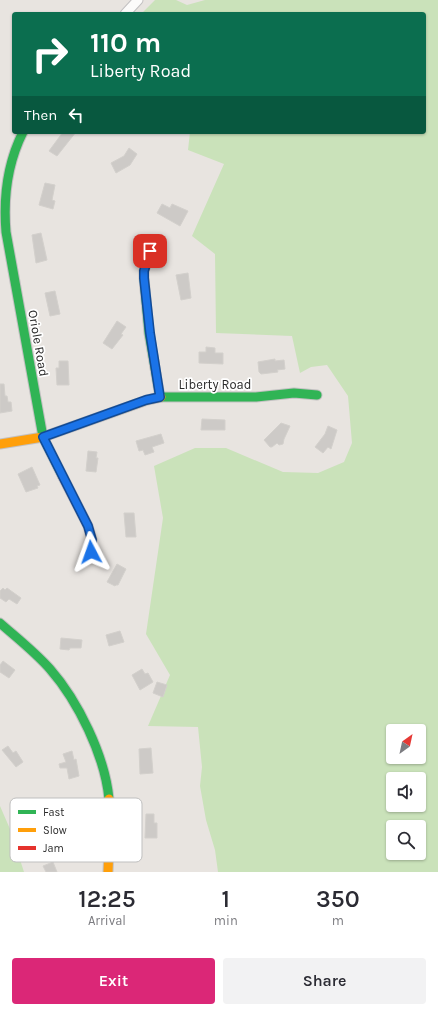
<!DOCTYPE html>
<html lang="en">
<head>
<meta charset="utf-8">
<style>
	:root { --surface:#fff; --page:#f2f2f3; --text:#2b2b33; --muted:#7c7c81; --accent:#db2777 }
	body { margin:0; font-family:Karla,sans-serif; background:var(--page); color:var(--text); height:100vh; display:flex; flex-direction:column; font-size:15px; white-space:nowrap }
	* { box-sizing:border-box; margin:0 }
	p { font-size:13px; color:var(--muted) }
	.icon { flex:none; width:22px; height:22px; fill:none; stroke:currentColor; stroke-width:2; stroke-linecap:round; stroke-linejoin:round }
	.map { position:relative; height:872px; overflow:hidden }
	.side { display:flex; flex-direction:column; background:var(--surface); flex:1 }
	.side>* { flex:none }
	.hud { position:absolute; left:12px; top:12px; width:414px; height:122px; border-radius:4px; box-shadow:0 1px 3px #0004; background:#0b6e4f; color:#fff; overflow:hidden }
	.needle { width:26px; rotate:33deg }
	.controls { position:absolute; left:386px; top:724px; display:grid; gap:8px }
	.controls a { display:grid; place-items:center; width:40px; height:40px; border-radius:4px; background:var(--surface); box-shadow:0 1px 3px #0004; font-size:20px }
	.pin { position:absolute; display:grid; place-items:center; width:34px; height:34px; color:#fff; margin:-17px; border-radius:8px; box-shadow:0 2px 6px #0006 }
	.me { position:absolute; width:44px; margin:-22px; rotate:356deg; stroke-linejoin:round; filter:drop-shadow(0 0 3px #0008) }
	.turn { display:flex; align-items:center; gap:14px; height:84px; padding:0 12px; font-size:18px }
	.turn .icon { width:52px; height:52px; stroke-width:2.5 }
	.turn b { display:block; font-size:28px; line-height:34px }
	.then { display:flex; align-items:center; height:38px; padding:0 12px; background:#0003; gap:8px; font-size:15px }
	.eta { display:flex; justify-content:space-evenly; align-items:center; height:68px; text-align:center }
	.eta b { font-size:24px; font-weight:600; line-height:28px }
	.primary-button { display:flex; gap:8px; margin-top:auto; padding:8px 12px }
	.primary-button a { flex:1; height:46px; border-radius:4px; background:var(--accent); color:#fff; font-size:16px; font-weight:600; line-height:46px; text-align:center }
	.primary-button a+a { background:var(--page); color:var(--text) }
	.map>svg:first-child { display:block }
	.green { fill:#cae2ba; fill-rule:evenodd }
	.building { fill:#cdcac7; stroke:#d3d0cc }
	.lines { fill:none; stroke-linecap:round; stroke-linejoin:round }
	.street-casing { stroke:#c2c0c1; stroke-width:11 }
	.fast-casing { stroke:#c2c0c1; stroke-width:11 }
	.slow-casing { stroke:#c2c0c1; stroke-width:11 }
	.jam-casing { stroke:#c2c0c1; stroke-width:11 }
	.street { stroke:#fcfbfa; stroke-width:9 }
	.fast { stroke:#30b455; stroke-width:9 }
	.slow { stroke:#ff9f0a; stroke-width:9 }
	.jam { stroke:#e5322d; stroke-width:9 }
	.route-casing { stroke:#114b97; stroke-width:10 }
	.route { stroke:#1a73e8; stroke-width:7 }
	.labels { text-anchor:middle; stroke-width:3.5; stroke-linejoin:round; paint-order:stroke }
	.street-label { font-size:13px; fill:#2a2a2a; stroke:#fff }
	.key { fill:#fff; stroke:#bfbfbf; stroke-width:1 }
	.key-label { font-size:11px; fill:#2a2a2a }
</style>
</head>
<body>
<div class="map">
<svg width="438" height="872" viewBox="0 0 438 872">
	<rect width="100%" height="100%" fill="#e8e4e0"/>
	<!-- green -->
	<path class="green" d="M155 0H176L187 5 205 0H438V872H218L215 850 206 820 200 786 202 767 198 727 148 726 170 675 146 634 163 518 154 466 195 448H226L283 472 318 473 344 462 352 443 348 396 327 365 311 367 300 373 292 336 216 333 215 254 192 236 224 164 188 150 190 132H424V14H141ZM393 731H419V757H393ZM393 779H419V805H393ZM393 827H419V853H393Z
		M0 806 10 829 24 872H0Z"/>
	<!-- building -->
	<path class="building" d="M63 132H76L57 156 49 151Z
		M129 148 137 154 130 165 116 173 111 163 124 156Z
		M45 183 55 185 52 200 55 201 53 209 39 205Z
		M162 204 170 208 172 204 188 211 180 226 157 213Z
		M41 233 47 260 36 263 32 235Z
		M188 273 191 298 181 300 176 275Z
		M55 291 60 314 50 316 45 293Z
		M117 321 126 327 121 334 123 335 112 349 103 343Z
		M206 347 215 348V353H223V364L199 363V352H206Z
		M275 359V361L284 360 285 369 277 370 278 372 261 374 259 372 258 362Z
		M59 361H68L69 385H57L56 368H59Z
		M0 384H4L5 396H7L8 402H11L12 411 0 413Z
		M202 419 225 420V430H201Z
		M281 423 290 426 284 439 283 444 279 445 277 443 272 447H270L264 440Z
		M328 426 337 430 331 449 328 447 323 453 315 447 325 434Z
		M161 434 164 443 152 447 154 452 145 455 143 450 139 451 136 441Z
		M88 451 97 452 96 458H98L96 472 86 471Z
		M32 467 40 485 37 486 38 488 26 492 18 474Z
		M124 513H134L136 537H126Z
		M117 564 126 569 118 585H116L115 586 107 582Z
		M3 588 5 590 7 588 21 598 17 604 9 599 6 602 0 598V591Z
		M120 631 124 642 109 646 106 635Z
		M61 638 82 640 81 648H70L69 650 60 649Z
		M3 661 15 670 9 678 0 672V665Z
		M142 669 145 674 148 673 153 682 140 690 132 675Z
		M157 682 167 685 163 697 153 693Z
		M8 746 13 753 16 751 23 762 16 767 2 750Z
		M151 748 153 773 140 774 139 749Z
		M72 751 74 760 76 759 79 776 69 779 67 768H60L59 764 66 762 63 754Z
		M146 814H154V823H157V838H145Z
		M53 862 57 872H46L43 866Z"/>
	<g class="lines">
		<defs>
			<path id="street" d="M125 14 138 0"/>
			<path id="fast" d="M23 132C7 164 3 196 6 232L43 437 63 477
				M150 251 144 271V278L149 333 160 397
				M161 397H256L294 393 317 395
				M0 623C17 638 35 652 50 669 78 701 105 756 109 799"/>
			<path id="slow" d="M0 444 43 437 147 400 161 397
				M108 872 110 824 109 799"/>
			<path id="jam" d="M63 477 88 526 92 540 91 552"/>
		</defs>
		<!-- street casing -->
		<use href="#street" class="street-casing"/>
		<!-- fast casing -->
		<use href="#fast" class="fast-casing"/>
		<!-- slow casing -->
		<use href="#slow" class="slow-casing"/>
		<!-- jam casing -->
		<use href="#jam" class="jam-casing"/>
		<!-- street -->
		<use href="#street" class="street"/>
		<!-- fast -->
		<use href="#fast" class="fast"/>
		<!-- slow -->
		<use href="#slow" class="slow"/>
		<!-- jam -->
		<use href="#jam" class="jam"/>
	</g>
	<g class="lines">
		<defs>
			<path id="route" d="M91 552 92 540 88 526 43 437 146 400 160 397 150 333 144 278V271L150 251"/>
		</defs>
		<!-- route casing -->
		<use href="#route" class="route-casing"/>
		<!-- route -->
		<use href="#route" class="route"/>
	</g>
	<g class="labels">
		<!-- street labels -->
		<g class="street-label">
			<text transform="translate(39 343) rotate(80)" y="5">Oriole Road</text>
			<text x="215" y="389">Liberty Road</text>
		</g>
	</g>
	<!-- legend -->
	<rect x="10" y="798" width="132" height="64" rx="6" class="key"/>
	<rect x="18" y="810" width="18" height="4" fill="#30b455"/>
	<rect x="18" y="828" width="18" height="4" fill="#ff9f0a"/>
	<rect x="18" y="846" width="18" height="4" fill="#e5322d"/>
	<g class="key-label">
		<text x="43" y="816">Fast</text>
		<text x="43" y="834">Slow</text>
		<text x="43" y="852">Jam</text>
	</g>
</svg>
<div class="controls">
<a><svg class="needle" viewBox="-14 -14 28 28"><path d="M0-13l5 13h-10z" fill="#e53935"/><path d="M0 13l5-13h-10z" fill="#7c7c81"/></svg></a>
<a><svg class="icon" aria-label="sound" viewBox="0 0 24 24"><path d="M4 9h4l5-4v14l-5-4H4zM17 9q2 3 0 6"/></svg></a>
<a><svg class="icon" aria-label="search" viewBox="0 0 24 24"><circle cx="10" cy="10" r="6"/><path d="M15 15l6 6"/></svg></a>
</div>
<div class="pin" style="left:150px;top:251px;background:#d93025"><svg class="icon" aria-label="arrive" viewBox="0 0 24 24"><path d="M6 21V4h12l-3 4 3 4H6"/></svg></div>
<svg class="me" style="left:91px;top:552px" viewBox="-20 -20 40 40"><path d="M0-17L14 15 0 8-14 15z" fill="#1a73e8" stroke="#fff" stroke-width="4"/></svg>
<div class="hud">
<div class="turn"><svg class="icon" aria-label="right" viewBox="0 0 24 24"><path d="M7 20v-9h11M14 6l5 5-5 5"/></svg><div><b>110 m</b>Liberty Road</div></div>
<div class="then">Then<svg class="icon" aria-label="left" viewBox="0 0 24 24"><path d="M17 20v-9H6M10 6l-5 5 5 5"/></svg></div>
</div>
</div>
<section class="side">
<div class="eta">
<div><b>12:25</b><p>Arrival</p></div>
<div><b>1</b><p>min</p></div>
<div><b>350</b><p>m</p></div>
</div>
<div class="primary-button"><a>Exit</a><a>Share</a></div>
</section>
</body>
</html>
